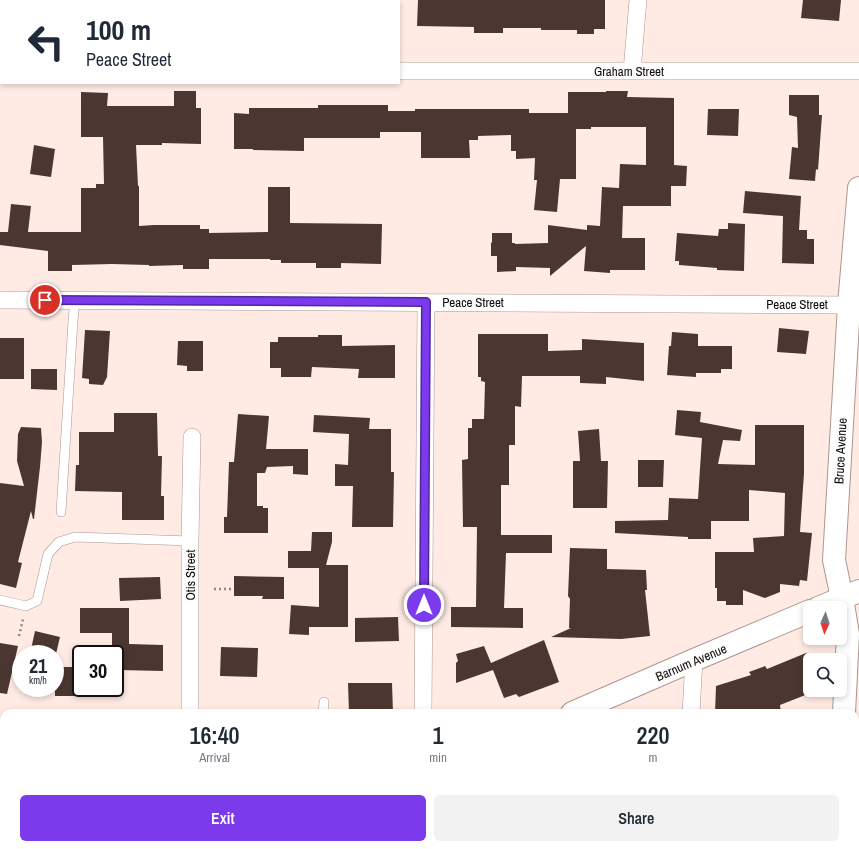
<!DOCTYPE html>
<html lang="en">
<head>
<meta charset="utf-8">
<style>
	:root { --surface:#fff; --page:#f2f2f3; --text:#1f2937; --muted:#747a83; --accent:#7c3aed }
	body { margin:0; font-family:"Archivo Narrow",sans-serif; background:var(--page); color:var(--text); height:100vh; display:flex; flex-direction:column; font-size:15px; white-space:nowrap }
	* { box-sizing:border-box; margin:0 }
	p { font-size:13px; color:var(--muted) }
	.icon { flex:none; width:22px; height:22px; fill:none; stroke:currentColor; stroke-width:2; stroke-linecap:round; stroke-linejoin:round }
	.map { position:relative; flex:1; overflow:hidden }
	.sheet { position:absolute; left:0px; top:709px; width:859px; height:140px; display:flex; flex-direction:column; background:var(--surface); border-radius:12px 12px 0 0; box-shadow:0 2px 6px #0003 }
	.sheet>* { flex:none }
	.hud { position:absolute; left:0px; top:0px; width:400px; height:84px; box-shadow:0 2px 6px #0003; background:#fff; color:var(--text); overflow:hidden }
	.needle { width:26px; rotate:183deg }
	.tools { position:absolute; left:803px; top:601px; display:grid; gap:8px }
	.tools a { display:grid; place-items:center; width:44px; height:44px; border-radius:6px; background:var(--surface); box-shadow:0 2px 6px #0003; font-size:20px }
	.speed { position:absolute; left:12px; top:645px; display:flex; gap:8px; font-size:20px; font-weight:700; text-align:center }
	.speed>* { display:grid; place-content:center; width:52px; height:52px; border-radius:50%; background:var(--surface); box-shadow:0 2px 6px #0003; line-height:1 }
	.speed small { font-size:10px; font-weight:400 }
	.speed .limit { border:2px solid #111; border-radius:6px; background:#fff; color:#111 }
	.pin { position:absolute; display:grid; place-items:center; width:34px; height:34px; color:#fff; margin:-17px; border:2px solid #fff; border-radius:50%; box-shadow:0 1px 4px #0007 }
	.me { position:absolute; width:44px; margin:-22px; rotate:0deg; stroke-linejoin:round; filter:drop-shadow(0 0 3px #0008) }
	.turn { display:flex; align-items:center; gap:14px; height:84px; padding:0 20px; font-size:18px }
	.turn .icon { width:52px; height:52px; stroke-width:2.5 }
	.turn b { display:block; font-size:28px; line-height:34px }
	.eta { display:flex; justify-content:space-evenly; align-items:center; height:68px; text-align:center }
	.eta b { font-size:24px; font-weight:600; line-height:28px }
	.button { display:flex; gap:8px; margin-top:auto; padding:8px 20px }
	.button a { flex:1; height:46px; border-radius:6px; background:var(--accent); color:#fff; font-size:16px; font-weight:600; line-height:46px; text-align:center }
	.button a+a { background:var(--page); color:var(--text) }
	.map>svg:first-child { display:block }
	.building { fill:#4b3731 }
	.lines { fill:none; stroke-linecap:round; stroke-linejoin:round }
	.lane-casing { stroke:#ae968f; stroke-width:10 }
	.street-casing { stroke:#ae968f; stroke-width:18 }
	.secondary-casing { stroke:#ae968f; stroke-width:24 }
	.path { stroke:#93847f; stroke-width:2.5; stroke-dasharray:2 3; stroke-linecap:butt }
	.lane { stroke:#fff; stroke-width:9 }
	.street { stroke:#fff; stroke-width:17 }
	.secondary { stroke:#fff; stroke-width:22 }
	.route-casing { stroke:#51269a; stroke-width:10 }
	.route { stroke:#7c3aed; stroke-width:7 }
	.labels { text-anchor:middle; stroke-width:4; stroke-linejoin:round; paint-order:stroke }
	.street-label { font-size:13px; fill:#130b08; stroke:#fcfcfc }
</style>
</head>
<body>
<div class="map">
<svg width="859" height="849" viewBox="0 0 859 849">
	<rect width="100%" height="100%" fill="#ffeae4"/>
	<!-- building -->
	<path class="building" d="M418 0H605V29H594V34H577V30H541V28H503V33H474V27L417 26Z
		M803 0H841L839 21 801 18Z
		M174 91H196V108H201V144L162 143V145H136L138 186H139V226L154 225H200V229H209V233L268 232V187H290V223L382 224 381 264 341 263V268H316V263H281V260H270V259H209V269H183V265L149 266V265L112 264 72 265V271H48V251L0 245V232H8L11 204 31 206 28 232H81V188H96V184H104L103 137H81V92L108 93 107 106H174Z
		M606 91H628L627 97 674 98V165L687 166 686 186H671V206H623L622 238H645V270H610V273L584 271 586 246 550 276V268L516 267V271L497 272V256H491V243L492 242V233H512V243H515V244L548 243V225L587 230V225L600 226 602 187 619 188 620 164 646 165V127H591V129H576V179H560L557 212 534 210 537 180H534L535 158 516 159V151H511V135L478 136V140H469L470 158H421V132H380V138H304V151L253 150V149H234V113L249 114V108H318V105H388V111H415V109H529V113H568V92H606Z
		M789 95H819V115H822L818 170 816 169 815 181 789 179 792 147 798 148 797 117 789 115Z
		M708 109H739L738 136 707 135Z
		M34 145 55 149 51 177 30 174Z
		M745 191 801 196 799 230H807V239H814V264L782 263 783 216 743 213Z
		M728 223 745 224 744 271 717 270V268L679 265V261H675L677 233 718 236 719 229H728Z
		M779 328 809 331 806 354 777 352Z
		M85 330 110 331 107 377 103 385 89 384V379L82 378Z
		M672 332 698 334V346H732V369H721V373H696V377L667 375 669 346H671Z
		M478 334H548V351L582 350V339L644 343V381L606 377V384L580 383V376H522L521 407 515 406V445H509V485H501V535H552V553H506L504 608H523V628L451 627V607H476L477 527H463L462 460 468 459V428H472V419H484L485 382 481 381V377H478Z
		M318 335H342V346L395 345V378H358L359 369 312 367 311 377H281V368H270V342H278V337H318Z
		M0 338H24V379H0Z
		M178 341H203V371H187V366L177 365Z
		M31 369H57V390L31 389Z
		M677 410 701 412 700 422 742 430 740 441 723 440 718 464 755 465V425H804V473L800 532 812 533 807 581 800 580 799 586 780 584V592L765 598 743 590V605H726V601H717V588H715V552H754L753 538 784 536 785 493 749 490V521H711V539H688V537L615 533V521L668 520 669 498 698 499 702 438 675 435Z
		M114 413H157L158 456H162L161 496H164V520H122V492L75 491 76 465H79V432H114Z
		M238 414 269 416 266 449H308V475L293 474V466L267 467 265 473H257V506H263V508H268V533H224V517H227L229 462H234Z
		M314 415 370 418 369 429H391V472H394L393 527H352L353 486H335V464L348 465 349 434 313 432Z
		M21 427 41 428 42 442 40 467 34 519H33L31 511 18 562 22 563 16 588 0 584V483L24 486 17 461 18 434Z
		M599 429 601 461H608L607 508H573V461H580L578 431Z
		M638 460H664L663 487H638Z
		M312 532H332V542L326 565H348V627H309V635L289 634 291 605 319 607V568H288V551H311Z
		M570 548 607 549V569L646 570 647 590H645L650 636 621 639 551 637 571 628H569L570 599 568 596Z
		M234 576 284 577V599H262L263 596H234Z
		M160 577 161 599 120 601 119 578Z
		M80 608H129V644L163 645V671L118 670 117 662H115V654H112V633H80Z
		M398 617 399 641 355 642V618Z
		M35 631 60 637 56 654H30Z
		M544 640 559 682 519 697 516 694 504 698 493 670 456 683V663L458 661 456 654 484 646 491 663Z
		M0 643 18 646 7 694 0 693Z
		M221 647 258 648 257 677 220 676Z
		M806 653 810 663V690H812L813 692 780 705 781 713H715L716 686 751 675 749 672 765 666 767 669Z
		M55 667H81V696H55Z
		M348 683H392L393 713H349Z"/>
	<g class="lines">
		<defs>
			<path id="lane" d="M61 512 73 321 75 300
				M0 600 26 606 37 601 48 554 59 542 75 537 190 541
				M323 713 324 702"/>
			<path id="street" d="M0 71H1
				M399 71H859
				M632 71 638 0
				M0 300 849 305
				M190 713V541L192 437
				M423 713 426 302
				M691 713 694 660
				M192 845V849
				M424 845V849
				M686 849V845"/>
			<path id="secondary" d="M818 608 859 591
				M572 713 694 660 810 611
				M844 713 848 634 842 598 834 560 849 305 859 188
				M239 849 249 845
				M839 849V845"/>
		</defs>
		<!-- lane casing -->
		<use href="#lane" class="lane-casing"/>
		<!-- street casing -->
		<use href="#street" class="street-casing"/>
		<!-- secondary casing -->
		<use href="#secondary" class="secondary-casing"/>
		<!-- path -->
		<path class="path" d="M214 589H234
			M19 636 23 619"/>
		<!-- lane -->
		<use href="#lane" class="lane"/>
		<!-- street -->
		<use href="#street" class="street"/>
		<!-- secondary -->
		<use href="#secondary" class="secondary"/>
	</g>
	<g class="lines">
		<defs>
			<path id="route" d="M45 300 426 302 424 605"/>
		</defs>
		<!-- route casing -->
		<use href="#route" class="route-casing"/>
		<!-- route -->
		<use href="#route" class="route"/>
	</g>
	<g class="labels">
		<!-- street labels -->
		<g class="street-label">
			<text x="629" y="76">Graham Street</text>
			<text x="473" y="307">Peace Street</text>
			<text x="797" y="309">Peace Street</text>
			<text transform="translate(840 451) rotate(-87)" y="5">Bruce Avenue</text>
			<text transform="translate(190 575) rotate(-90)" y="5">Otis Street</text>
			<text transform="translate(691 662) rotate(-23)" y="5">Barnum Avenue</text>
		</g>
	</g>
</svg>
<div class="tools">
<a><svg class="needle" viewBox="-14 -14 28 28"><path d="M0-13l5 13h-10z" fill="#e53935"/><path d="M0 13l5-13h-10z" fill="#747a83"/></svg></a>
<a><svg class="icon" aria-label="search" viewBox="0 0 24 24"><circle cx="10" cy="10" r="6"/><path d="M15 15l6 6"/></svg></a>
</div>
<div class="speed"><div>21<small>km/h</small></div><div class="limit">30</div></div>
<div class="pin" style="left:45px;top:300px;background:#d93025"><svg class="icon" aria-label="arrive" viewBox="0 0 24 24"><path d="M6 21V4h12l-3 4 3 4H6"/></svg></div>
<svg class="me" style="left:424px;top:605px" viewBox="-20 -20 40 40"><circle r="17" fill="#7c3aed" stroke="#fff" stroke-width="3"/><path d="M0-11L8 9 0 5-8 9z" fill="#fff"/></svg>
<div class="hud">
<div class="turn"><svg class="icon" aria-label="left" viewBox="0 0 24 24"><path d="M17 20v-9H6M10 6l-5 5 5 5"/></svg><div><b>100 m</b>Peace Street</div></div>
</div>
<section class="sheet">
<div class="eta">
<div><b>16:40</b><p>Arrival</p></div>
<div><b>1</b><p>min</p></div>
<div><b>220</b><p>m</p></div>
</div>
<div class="button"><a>Exit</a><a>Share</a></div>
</section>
</div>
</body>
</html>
